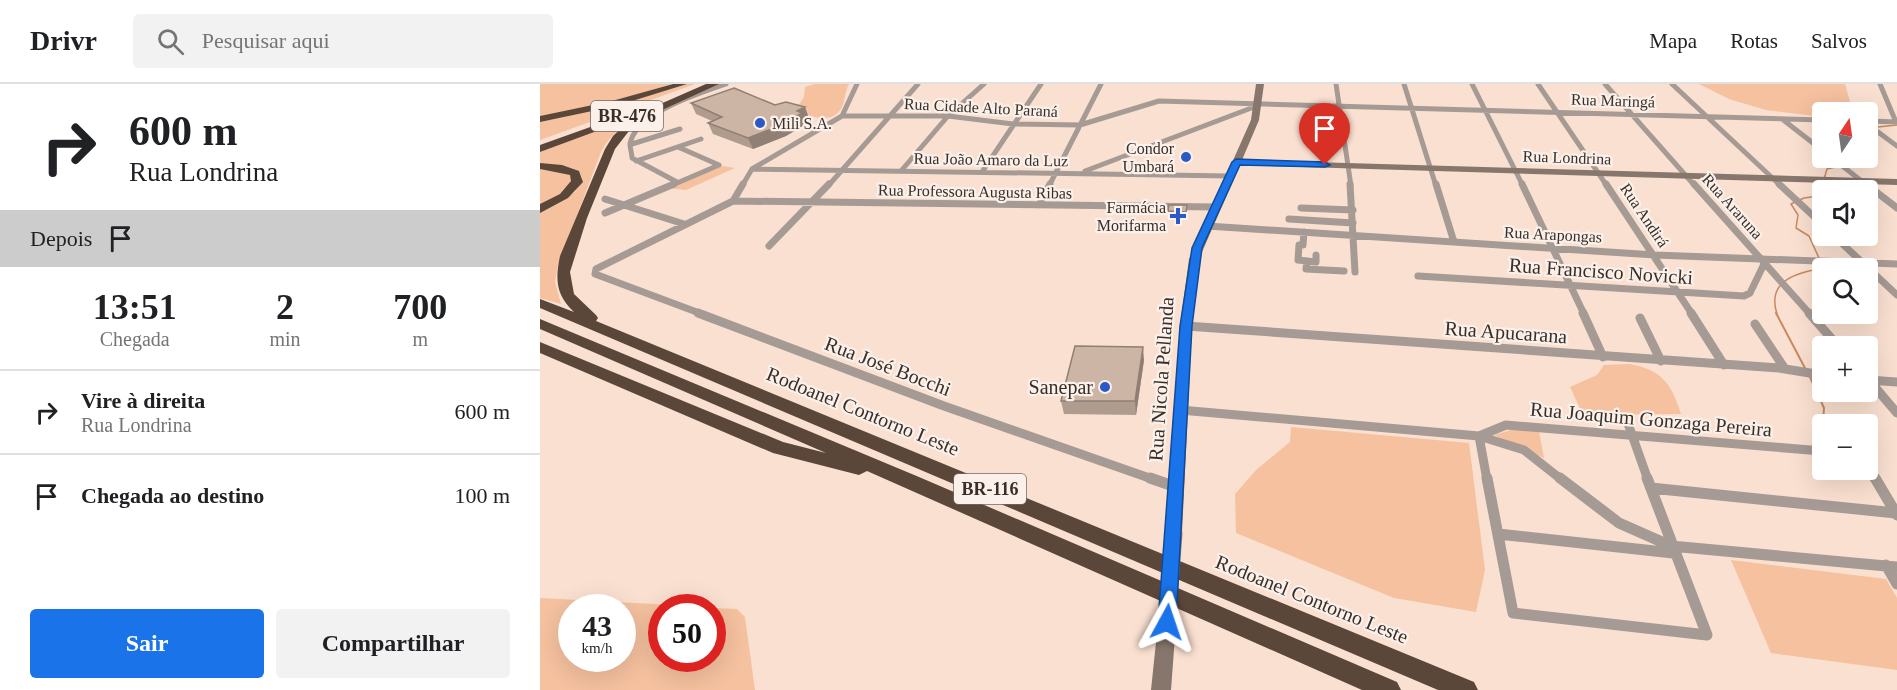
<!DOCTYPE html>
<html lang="pt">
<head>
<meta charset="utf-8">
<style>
	:root { --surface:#fff; --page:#f2f2f2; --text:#202124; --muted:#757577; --line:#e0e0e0; --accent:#1a73e8 }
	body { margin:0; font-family:"Times New Roman",serif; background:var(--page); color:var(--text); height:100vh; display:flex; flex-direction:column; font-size:22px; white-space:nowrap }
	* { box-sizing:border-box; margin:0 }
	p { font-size:20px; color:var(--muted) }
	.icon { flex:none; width:33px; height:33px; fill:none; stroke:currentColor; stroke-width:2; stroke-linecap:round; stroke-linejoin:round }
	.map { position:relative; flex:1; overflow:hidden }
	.sheet { display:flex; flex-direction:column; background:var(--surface); width:540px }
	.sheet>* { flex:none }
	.top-card { background:#fff; color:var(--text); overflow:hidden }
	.needle { width:39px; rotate:13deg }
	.fabs { position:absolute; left:1272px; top:18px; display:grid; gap:12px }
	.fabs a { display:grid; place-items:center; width:66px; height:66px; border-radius:6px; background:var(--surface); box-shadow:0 6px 24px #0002; font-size:30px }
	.speed { position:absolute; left:18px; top:510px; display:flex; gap:12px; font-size:30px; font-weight:700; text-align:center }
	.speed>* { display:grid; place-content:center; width:78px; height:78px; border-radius:50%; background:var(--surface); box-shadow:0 6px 24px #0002; line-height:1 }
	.speed small { font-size:15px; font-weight:400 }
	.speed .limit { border:9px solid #d22; background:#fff; color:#111 }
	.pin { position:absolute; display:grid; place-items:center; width:51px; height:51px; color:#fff; margin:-62px -26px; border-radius:50% 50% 50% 0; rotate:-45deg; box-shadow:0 0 6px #0007 }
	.pin .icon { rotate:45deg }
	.me { position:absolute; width:66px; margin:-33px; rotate:5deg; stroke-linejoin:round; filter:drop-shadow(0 0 4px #0008) }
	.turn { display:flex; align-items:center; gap:21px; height:126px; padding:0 30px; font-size:27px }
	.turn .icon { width:78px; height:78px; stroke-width:2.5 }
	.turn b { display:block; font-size:42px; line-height:51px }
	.then { display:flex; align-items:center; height:57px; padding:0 30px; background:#0003; gap:12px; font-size:22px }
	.eta { display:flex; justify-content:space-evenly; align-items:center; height:102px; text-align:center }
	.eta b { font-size:36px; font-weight:800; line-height:42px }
	.cta { display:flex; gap:12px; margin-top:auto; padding:12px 30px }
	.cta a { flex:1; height:69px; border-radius:6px; background:var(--accent); color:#fff; font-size:24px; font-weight:800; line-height:69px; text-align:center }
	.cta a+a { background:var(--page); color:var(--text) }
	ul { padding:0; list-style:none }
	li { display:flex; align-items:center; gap:18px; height:84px; padding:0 30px; border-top:2px solid var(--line) }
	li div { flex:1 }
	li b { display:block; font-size:22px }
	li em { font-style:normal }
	header { display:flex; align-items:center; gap:36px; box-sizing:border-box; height:84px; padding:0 30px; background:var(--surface); border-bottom:2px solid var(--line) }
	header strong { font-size:28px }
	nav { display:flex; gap:33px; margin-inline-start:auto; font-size:21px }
	.search { width:420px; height:54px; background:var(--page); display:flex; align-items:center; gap:15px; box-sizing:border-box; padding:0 21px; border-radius:6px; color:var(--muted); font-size:22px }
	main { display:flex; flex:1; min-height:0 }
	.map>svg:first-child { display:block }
	.green { fill:#f5c19f; fill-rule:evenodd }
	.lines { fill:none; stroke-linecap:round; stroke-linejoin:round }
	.stream-far1 { stroke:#c88960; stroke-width:1.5 }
	.stream { stroke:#c88960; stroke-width:2 }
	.street-far3 { stroke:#a59a94; stroke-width:5 }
	.street-far2 { stroke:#a59a94; stroke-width:7 }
	.street-far1 { stroke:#a59a94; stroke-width:9 }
	.street { stroke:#a59a94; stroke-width:11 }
	.secondary { fill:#86766c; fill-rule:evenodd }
	.highway { fill:#5b4739; fill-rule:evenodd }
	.secondary-bridge { stroke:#86766c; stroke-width:17 }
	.wall { fill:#b09c8e }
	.shaded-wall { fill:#907f74 }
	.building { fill:#cdb5a5; stroke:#907f74; stroke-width:1.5 }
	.route { fill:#1a73e8; stroke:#114b97; stroke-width:1.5 }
	.poi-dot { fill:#2c59c8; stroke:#fbf1ea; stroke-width:2 }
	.labels { text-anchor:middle; stroke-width:4.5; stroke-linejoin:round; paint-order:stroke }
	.far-street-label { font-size:16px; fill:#392f29; stroke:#fbf1ea }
	.far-poi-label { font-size:16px; fill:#392f29; stroke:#fbf1ea; text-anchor:end }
	.shield { fill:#fbf1ea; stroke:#736963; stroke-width:1.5 }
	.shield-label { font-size:18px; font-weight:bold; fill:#392f29 }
	.street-label { font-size:20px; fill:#392f29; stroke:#fbf1ea }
	.poi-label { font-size:20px; fill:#392f29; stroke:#fbf1ea; text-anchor:end }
</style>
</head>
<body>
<header>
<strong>Drivr</strong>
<div class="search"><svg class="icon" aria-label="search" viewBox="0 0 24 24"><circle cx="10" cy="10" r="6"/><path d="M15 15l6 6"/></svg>Pesquisar aqui</div>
<nav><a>Mapa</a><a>Rotas</a><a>Salvos</a></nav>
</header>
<main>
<section class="sheet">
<div class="top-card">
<div class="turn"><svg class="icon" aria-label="right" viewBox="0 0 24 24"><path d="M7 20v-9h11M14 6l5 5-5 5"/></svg><div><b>600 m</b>Rua Londrina</div></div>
<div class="then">Depois<svg class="icon" aria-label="arrive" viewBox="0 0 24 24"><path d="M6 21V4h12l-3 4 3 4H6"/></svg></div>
</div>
<div class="eta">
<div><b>13:51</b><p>Chegada</p></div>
<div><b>2</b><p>min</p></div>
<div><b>700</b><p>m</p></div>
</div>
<ul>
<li><svg class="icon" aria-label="right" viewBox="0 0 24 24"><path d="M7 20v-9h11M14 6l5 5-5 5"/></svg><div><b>Vire à direita</b><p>Rua Londrina</p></div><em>600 m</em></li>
<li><svg class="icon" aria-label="arrive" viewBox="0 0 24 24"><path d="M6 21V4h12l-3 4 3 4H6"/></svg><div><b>Chegada ao destino</b></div><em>100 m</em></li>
</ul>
<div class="cta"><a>Sair</a><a>Compartilhar</a></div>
</section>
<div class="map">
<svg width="1357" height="606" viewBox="0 0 1357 606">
	<rect width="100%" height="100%" fill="#fae0d0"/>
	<!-- green -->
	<path class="green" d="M0 0H132L64 20 0 32Z
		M147 0H155L0 56V36L79 20Z
		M274 0H309C305 7 305 16 302 23 291 43 271 30 254 28L264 13 265 3Z
		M1159 0H1305L1313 28H1282V33L1226 26 1189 15Z
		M104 29C86 39 71 49 61 68L18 181 15 198 21 220 0 214V128L35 108 42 94 40 89 21 82 0 81V68Z
		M183 82 195 84 146 106 127 104Z
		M0 84 23 86 31 92C34 108 12 116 0 123Z
		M1089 280C1121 285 1132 300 1141 330L1043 331 1030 303 1057 291 1064 281Z
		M751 343 929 359 945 486 936 528 854 514 696 449 695 410 716 386 750 358Z
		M978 344 999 348 1004 374 954 351Z
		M1191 476 1346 495 1357 514V586L1231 569Z
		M0 514 171 523 122 524V574H172L173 524 197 525 205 533 215 606H0ZM32 524H82V574H32Z"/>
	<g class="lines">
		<!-- stream-far1 -->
		<path class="stream-far1" d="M1328 44 1357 41
			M1306 82 1327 80 1329 78 1325 74
			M1279 174 1269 152 1256 144 1258 131 1251 120 1264 114 1279 112 1287 85 1300 82
			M1237 230C1227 199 1252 190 1278 185L1279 180"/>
		<!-- stream -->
		<path class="stream" d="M1236 229 1266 286
			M1270 293 1284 324 1283 339"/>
		<!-- street-far3 -->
		<path class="street-far3" d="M796 0 811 102
			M864 0 896 102
			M932 0 983 102
			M998 0 1067 102
			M1065 0 1155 102
			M1132 0 1241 102
			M1340 0 1356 38
			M302 32 317 0
			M1242 35 1282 66
			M1328 37 1357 38
			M1334 45 1357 62
			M92 60 140 45
			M138 63 179 81
			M1292 74 1328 102
			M96 77 161 55
			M212 85 690 92
			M361 87 408 32 444 0
			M545 87 714 23
			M442 88 501 0
			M137 98 92 74C92 70 90 64 90 60 95 29 160 9 186 0
			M130 102 179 81
			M202 102 212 85 302 32H408L473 40 540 41 619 17 1282 36
			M288 102 378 0
			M509 102 561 0"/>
		<!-- street-far2 -->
		<path class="street-far2" d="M810 100 815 188
			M896 100 914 158
			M982 100 1044 230
			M1066 100 1152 230
			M1154 100 1270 230
			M1239 100 1282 140
			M1326 100 1357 124
			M65 115 144 140
			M193 117 203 100
			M499 121 510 100
			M761 124 813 126
			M65 129 134 100
			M749 135 813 139
			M667 142 1115 171 1357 180
			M764 148 763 161H759L758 176 767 177 766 185 804 187
			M1294 152 1357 211
			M229 162 289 100
			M767 177 776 178V171
			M878 192 1204 212 1210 209 1224 180
			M162 230 55 190 56 185 193 117 676 123"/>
		<!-- street-far1 -->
		<path class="street-far1" d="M158 229 404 322 615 396
			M1043 229 1063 273
			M1151 229 1184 281
			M1269 229 1298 262
			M1100 234 1121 277
			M1215 240 1245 285
			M646 242 1239 284 1282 291
			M1328 295 1357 329
			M1328 296 1357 298
			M640 326 939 352 984 366 1022 396
			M1086 334 1108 396
			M939 352 947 396
			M939 352 966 341 1282 367
			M1325 386 1336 396"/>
		<!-- street -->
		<path class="street" d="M610 394 636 403
			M947 394 973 529 1167 551 1107 394
			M1020 394 1079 439 1131 462 1357 483
			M1335 394 1357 431
			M1111 404 1356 429
			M958 450 1133 469
			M1346 481 1357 500"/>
		<!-- secondary -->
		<path class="secondary" d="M716 0H724L719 36 702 76 1357 95V101L700 81 659 175 652 242 642 449 640 454 634 456 628 454 626 449 640 242 649 175 711 36Z
			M627 531 633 533 636 539 631 606H611L618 539 621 533Z"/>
		<!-- highway -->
		<path class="highway" d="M133 0H147L76 22 0 38V32L72 17Z
			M166 0H179L111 31 89 47 75 65 47 134 30 188 34 210 56 231 58 234 56 237 934 598 938 606H898L0 224V215L34 228C16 211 15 196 20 172L65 65 73 52 92 34 0 68V61L95 27 102 28Z
			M0 79 22 81 39 87 43 98 28 114 0 129V120L20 110 31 97 30 91 0 85Z
			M0 235 379 393 857 598 861 606H822L327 387 319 391 233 369 0 269V258L243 358 286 369 0 245Z"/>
		<!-- secondary-bridge -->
		<path class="secondary-bridge" d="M627 539 634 449"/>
	</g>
	<!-- wall -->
	<path class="wall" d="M151 19 235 21 269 34 265 36 266 40 246 52 213 65 173 50 168 39 172 37 156 30Z
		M647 121 646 136 628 135V127Z
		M604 276 596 331 524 330 521 317Z"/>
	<!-- shaded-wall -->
	<path class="shaded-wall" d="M265 23 269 34 265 36 266 40 246 52 213 65 208 54Z
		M603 263 604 276 596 331 595 317Z"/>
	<!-- building -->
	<path class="building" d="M194 4 235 21 246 18 265 23 257 27 262 29 242 41 208 54 168 39 182 33 151 19Z
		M629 121H647L646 128 628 127Z
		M535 262 603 263 595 317H521Z"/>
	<!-- route -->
	<path class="route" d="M696 75 785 78 790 81 785 83 700 81 662 164 652 242 636 538 634 544 627 547 621 544 618 538 640 242 652 164 692 78Z"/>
	<!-- markers -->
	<g class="poi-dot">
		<circle cx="220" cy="39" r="6"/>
		<circle cx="646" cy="73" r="6"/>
		<path d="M635 123h6v6h6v6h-6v6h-6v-6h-6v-6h6z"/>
		<circle cx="565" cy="303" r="6"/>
	</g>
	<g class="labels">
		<!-- far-street labels -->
		<g class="far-street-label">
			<text transform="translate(1073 16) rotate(2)" y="6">Rua Maringá</text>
			<text transform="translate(441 23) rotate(3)" y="6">Rua Cidade Alto Paraná</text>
			<text transform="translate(1027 73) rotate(2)" y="6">Rua Londrina</text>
			<text transform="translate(451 75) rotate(1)" y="6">Rua João Amaro da Luz</text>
			<text transform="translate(435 107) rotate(1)" y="6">Rua Professora Augusta Ribas</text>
			<text transform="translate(1193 122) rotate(48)" y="6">Rua Araruna</text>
			<text transform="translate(1105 131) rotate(56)" y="6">Rua Andirá</text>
			<text transform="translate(1013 150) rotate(3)" y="6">Rua Arapongas</text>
		</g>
		<!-- far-poi labels -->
		<g class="far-poi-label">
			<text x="232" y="45" text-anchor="start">Mili S.A.</text>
			<text x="634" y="70">Condor<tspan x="634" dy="18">Umbará</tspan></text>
			<text x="626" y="129">Farmácia<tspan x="626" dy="18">Morifarma</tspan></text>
		</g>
		<!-- shield labels -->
		<g class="shield">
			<rect x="51" y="17" width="72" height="30" rx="4.5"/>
			<rect x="414" y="390" width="72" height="30" rx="4.5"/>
		</g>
		<g class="shield-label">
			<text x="87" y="38">BR-476</text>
			<text x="450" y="411">BR-116</text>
		</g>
		<!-- street labels -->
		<g class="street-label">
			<text transform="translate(1061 187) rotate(4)" y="7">Rua Francisco Novicki</text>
			<text transform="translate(966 248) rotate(4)" y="7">Rua Apucarana</text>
			<text transform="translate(348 282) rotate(21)" y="7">Rua José Bocchi</text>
			<text transform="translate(621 295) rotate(-86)" y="7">Rua Nicola Pellanda</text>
			<text transform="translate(323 327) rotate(22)" y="7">Rodoanel Contorno Leste</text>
			<text transform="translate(1111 335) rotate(5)" y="7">Rua Joaquim Gonzaga Pereira</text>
			<text transform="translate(772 515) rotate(22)" y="7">Rodoanel Contorno Leste</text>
		</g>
		<!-- poi labels -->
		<g class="poi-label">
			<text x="553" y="310">Sanepar</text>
		</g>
	</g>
</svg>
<div class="fabs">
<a><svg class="needle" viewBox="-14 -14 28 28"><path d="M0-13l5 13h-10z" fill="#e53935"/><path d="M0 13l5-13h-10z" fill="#757577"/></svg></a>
<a><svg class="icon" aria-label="sound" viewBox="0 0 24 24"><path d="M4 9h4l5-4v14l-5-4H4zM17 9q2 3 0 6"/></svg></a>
<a><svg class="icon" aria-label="search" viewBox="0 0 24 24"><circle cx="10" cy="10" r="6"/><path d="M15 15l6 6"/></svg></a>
<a>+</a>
<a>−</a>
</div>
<div class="speed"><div>43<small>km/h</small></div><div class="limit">50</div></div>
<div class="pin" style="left:785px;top:81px;background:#d93025"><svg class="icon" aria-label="arrive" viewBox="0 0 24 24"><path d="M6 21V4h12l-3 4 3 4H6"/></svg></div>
<svg class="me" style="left:627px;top:538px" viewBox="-20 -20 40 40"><path d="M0-17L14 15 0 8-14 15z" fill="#1a73e8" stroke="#fff" stroke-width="4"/></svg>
</div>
</main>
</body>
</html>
